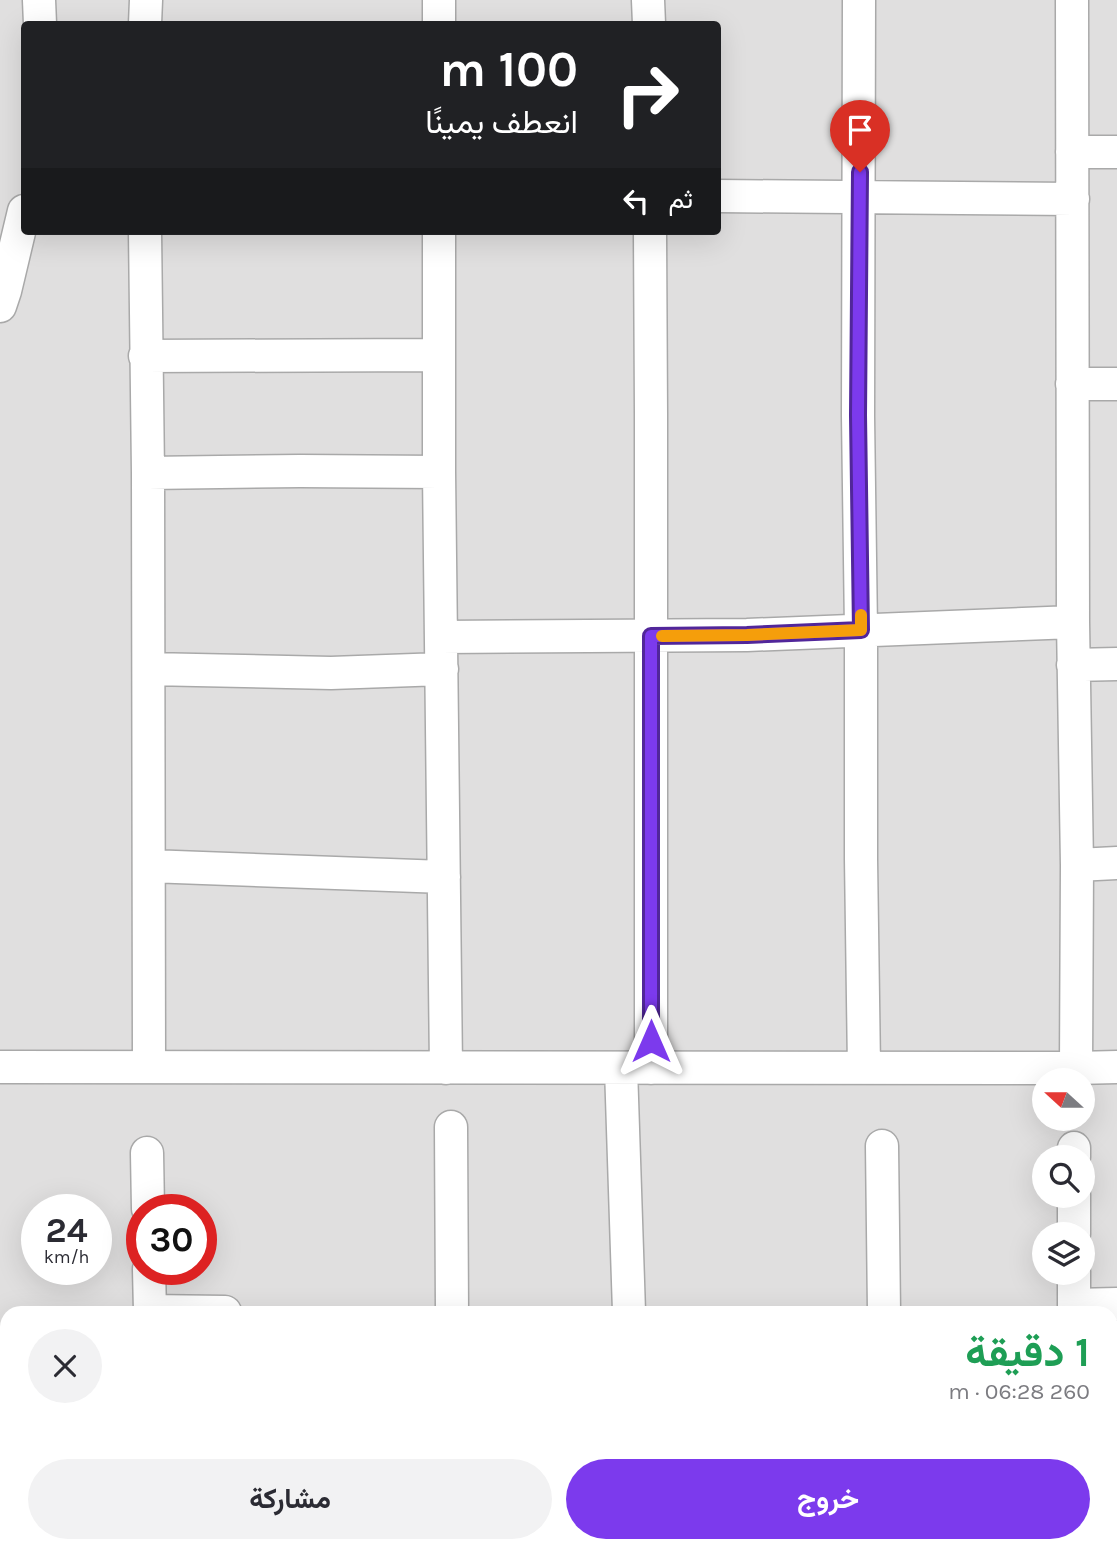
<!DOCTYPE html>
<html lang="ar">
<head>
<meta charset="utf-8">
<style>
	:root { --surface:#fff; --page:#f2f2f3; --text:#2b2b33; --muted:#7c7c81; --accent:#7c3aed }
	body { margin:0; font-family:Karla,Vazirmatn,sans-serif; background:var(--page); color:var(--text); direction:rtl; height:100vh; display:flex; flex-direction:column; font-size:26px; white-space:nowrap }
	* { box-sizing:border-box; margin:0 }
	p { font-size:23px; color:var(--muted) }
	.icon { flex:none; width:38px; height:38px; fill:none; stroke:currentColor; stroke-width:2; stroke-linecap:round; stroke-linejoin:round }
	.map { position:relative; flex:1; overflow:hidden; direction:ltr }
	.sheet { position:absolute; left:0px; top:1306px; width:1118px; height:247px; display:flex; flex-direction:column; background:var(--surface); border-radius:21px 21px 0 0; box-shadow:0 7px 28px #0002; direction:rtl }
	.sheet>* { flex:none }
	.banner { position:absolute; left:21px; top:21px; width:700px; height:214px; border-radius:7px; box-shadow:0 7px 28px #0002; direction:rtl; background:#202124; color:#fff; overflow:hidden }
	.needle { width:46px; rotate:291deg }
	.fabs { position:absolute; left:1032px; top:1068px; display:grid; gap:14px }
	.fabs a { display:grid; place-items:center; width:63px; height:63px; border-radius:50%; background:var(--surface); box-shadow:0 7px 28px #0002; font-size:35px }
	.speed { position:absolute; left:21px; top:1194px; display:flex; gap:14px; font-size:35px; font-weight:700; text-align:center }
	.speed>* { display:grid; place-content:center; width:91px; height:91px; border-radius:50%; background:var(--surface); box-shadow:0 7px 28px #0002; line-height:1 }
	.speed small { font-size:18px; font-weight:400 }
	.speed .limit { border:10px solid #d22; background:#fff; color:#111 }
	.pin { position:absolute; display:grid; place-items:center; width:60px; height:60px; color:#fff; margin:-72px -30px; border-radius:50% 50% 50% 0; rotate:-45deg; box-shadow:0 0 7px #0007 }
	.pin .icon { rotate:45deg }
	.me { position:absolute; width:77px; margin:-38px; rotate:0deg; stroke-linejoin:round; filter:drop-shadow(0 0 5px #0008) }
	.turn { display:flex; align-items:center; gap:24px; height:147px; padding:0 28px; font-size:32px }
	.turn .icon { width:91px; height:91px; stroke-width:2.5 }
	.turn b { display:block; font-size:49px; line-height:60px }
	.then { display:flex; align-items:center; height:66px; padding:0 28px; background:#0003; gap:14px; font-size:26px }
	.round { display:grid; place-items:center; flex:none; width:74px; height:74px; border-radius:37px; background:var(--page) }
	.head { display:flex; align-items:center; justify-content:space-between; height:119px; padding:0 28px }
	h1 { font-size:42px; font-weight:700; line-height:52px; color:#1e9e55 }
	.action { display:flex; gap:14px; margin-top:auto; padding:14px 28px }
	.action a { flex:1; height:80px; border-radius:42px; background:var(--accent); color:#fff; font-size:28px; font-weight:700; line-height:80px; text-align:center }
	.action a+a { background:var(--page); color:var(--text) }
	.map>svg:first-child { display:block }
	.residential { fill:#e0dfdf; fill-rule:evenodd }
	.lines { fill:none; stroke-linecap:round; stroke-linejoin:round }
	.minor-casing { stroke:#a9a9a9; stroke-width:35 }
	.minor { stroke:#fff; stroke-width:32 }
	.route-casing { stroke:#51269a; stroke-width:18 }
	.route { stroke:#7c3aed; stroke-width:12 }
	.slow { stroke:#f59e0b; stroke-width:12 }
</style>
</head>
<body>
<div class="map">
<svg width="1117" height="1552" viewBox="0 0 1117 1552">
	<rect width="100%" height="100%" fill="#f2efe9"/>
	<!-- residential -->
	<path class="residential" d="M0 0H1117V1552H0ZM24 24H718V231H24ZM1045 1080H1083V1118H1045ZM1045 1157H1083V1195H1045ZM37 1209H96V1269H37ZM142 1209H201V1269H142ZM1045 1234H1083V1272H1045ZM7 1312H1111V1545H7Z"/>
	<g class="lines">
		<defs>
			<path id="minor" d="M39 0 40 24
				M648 0 649 24
				M859 0 858 416 861 630V859L864 1068
				M1072 0 1073 622 1077 865 1076 1068
				M145 24 146 0
				M439 24V0
				M1072 152H1117
				M718 196 1073 199
				M145 231 148 473 149 1067
				M439 231V472L446 1068
				M650 231 651 413V1068
				M0 306 5 291 24 211
				M145 356 439 355
				M1072 384H1117
				M148 473 300 471 439 472
				M441 637 747 635 1073 622
				M1073 665 1117 664
				M149 669 331 673 442 669
				M1077 865 1117 863
				M149 866 444 877
				M0 1067 1076 1068 1117 1067
				M621 1068 629 1312
				M451 1127 452 1312
				M882 1146 884 1312
				M147 1153 148 1209
				M1074 1157V1148
				M1074 1234V1195
				M149 1269 150 1312
				M1074 1272V1312
				M1074 1305 1117 1304
				M150 1311 225 1312
				M1111 1480H1117
				M150 1545V1552
				M452 1545V1552
				M1081 1545 1082 1552
				M633 1552V1545
				M880 1552V1545"/>
		</defs>
		<!-- minor casing -->
		<use href="#minor" class="minor-casing"/>
		<!-- minor -->
		<use href="#minor" class="minor"/>
	</g>
	<g class="lines">
		<defs>
			<path id="route" d="M651 1041V636L747 635 861 630 858 415 860 172"/>
		</defs>
		<!-- route casing -->
		<use href="#route" class="route-casing"/>
		<!-- route -->
		<use href="#route" class="route"/>
		<!-- slow -->
		<path class="slow" d="M662 636 747 635 861 630V615"/>
	</g>
</svg>
<div class="fabs">
<a><svg class="needle" viewBox="-14 -14 28 28"><path d="M0-13l5 13h-10z" fill="#e53935"/><path d="M0 13l5-13h-10z" fill="#7c7c81"/></svg></a>
<a><svg class="icon" aria-label="search" viewBox="0 0 24 24"><circle cx="10" cy="10" r="6"/><path d="M15 15l6 6"/></svg></a>
<a><svg class="icon" aria-label="layers" viewBox="0 0 24 24"><path d="M12 4l9 5-9 5-9-5zM3 14l9 5 9-5"/></svg></a>
</div>
<div class="speed"><div>24<small>km/h</small></div><div class="limit">30</div></div>
<div class="pin" style="left:860px;top:172px;background:#d93025"><svg class="icon" aria-label="arrive" viewBox="0 0 24 24"><path d="M6 21V4h12l-3 4 3 4H6"/></svg></div>
<svg class="me" style="left:651px;top:1041px" viewBox="-20 -20 40 40"><path d="M0-17L14 15 0 8-14 15z" fill="#7c3aed" stroke="#fff" stroke-width="4"/></svg>
<div class="banner">
<div class="turn"><svg class="icon" aria-label="right" viewBox="0 0 24 24"><path d="M7 20v-9h11M14 6l5 5-5 5"/></svg><div><b>100 m</b>انعطف يمينًا</div></div>
<div class="then">ثم<svg class="icon" aria-label="left" viewBox="0 0 24 24"><path d="M17 20v-9H6M10 6l-5 5 5 5"/></svg></div>
</div>
<section class="sheet">
<div class="head"><div><h1>1 دقيقة</h1><p>260 m · 06:28</p></div><a class="round"><svg class="icon" aria-label="close" viewBox="0 0 24 24"><path d="M6 6l12 12M18 6L6 18"/></svg></a></div>
<div class="action"><a>خروج</a><a>مشاركة</a></div>
</section>
</div>
</body>
</html>
